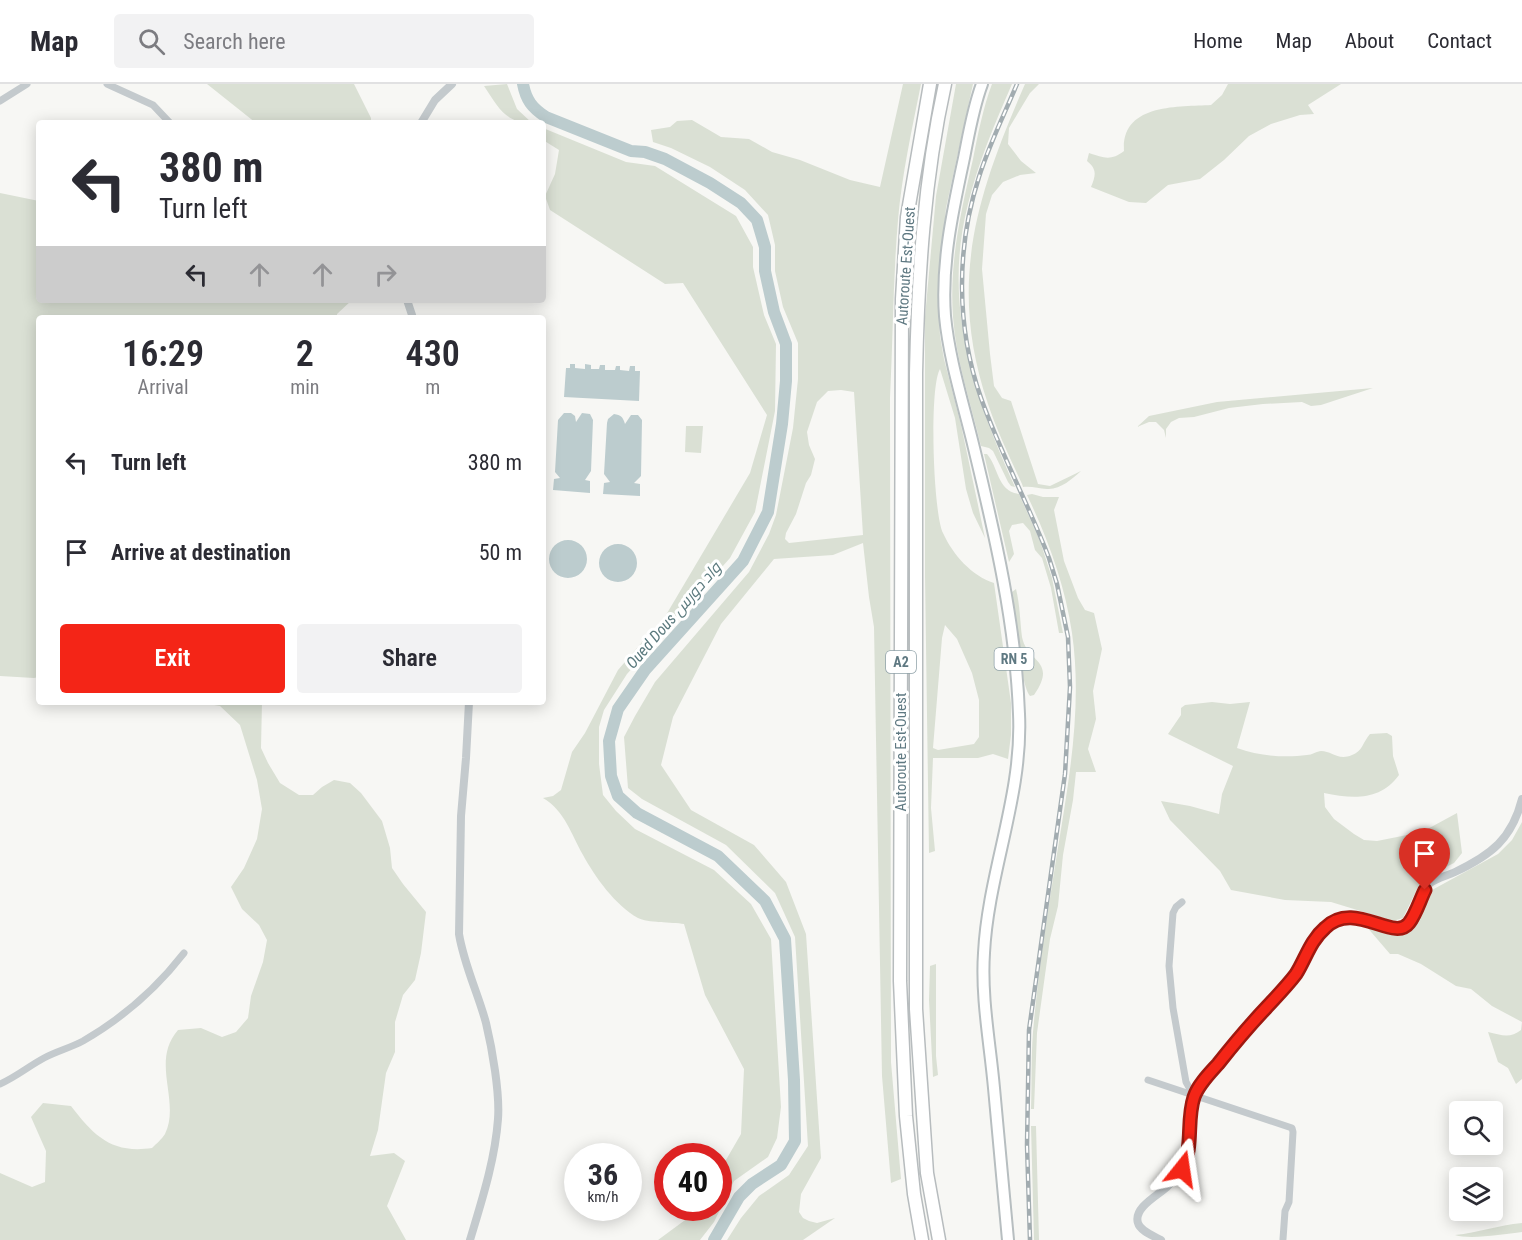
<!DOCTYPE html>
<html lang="en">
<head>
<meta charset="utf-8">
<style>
	:root { --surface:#fff; --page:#f2f2f3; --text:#2b2b33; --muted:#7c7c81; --line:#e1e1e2; --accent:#f42517 }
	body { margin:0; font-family:"Roboto Condensed",Cairo,sans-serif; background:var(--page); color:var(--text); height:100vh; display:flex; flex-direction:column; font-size:22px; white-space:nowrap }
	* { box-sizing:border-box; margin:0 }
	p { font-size:20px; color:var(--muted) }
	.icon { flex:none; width:33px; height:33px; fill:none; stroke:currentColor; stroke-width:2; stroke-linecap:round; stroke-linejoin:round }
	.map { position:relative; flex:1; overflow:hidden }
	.sheet { position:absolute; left:36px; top:231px; width:510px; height:390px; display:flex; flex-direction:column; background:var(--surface); border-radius:6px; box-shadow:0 3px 15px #0003 }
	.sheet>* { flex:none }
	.top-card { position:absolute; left:36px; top:36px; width:510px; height:183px; border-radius:6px; box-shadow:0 3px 15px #0003; background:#fff; color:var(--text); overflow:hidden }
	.tools { position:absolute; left:1449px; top:1017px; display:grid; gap:12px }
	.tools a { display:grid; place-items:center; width:54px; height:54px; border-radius:6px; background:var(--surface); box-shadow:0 3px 15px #0003; font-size:30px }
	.speed { position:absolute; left:564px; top:1059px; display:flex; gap:12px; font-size:30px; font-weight:700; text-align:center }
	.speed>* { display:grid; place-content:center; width:78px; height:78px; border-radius:50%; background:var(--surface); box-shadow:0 3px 15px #0003; line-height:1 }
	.speed small { font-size:15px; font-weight:400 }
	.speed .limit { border:9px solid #d22; background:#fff; color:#111 }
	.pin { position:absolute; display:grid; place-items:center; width:51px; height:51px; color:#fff; margin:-62px -26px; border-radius:50% 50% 50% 0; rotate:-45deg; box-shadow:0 0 6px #0007 }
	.pin .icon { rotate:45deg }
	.me { position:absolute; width:66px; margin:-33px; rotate:15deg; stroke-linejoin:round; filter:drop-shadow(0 0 4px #0008) }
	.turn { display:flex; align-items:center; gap:21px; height:126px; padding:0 24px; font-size:27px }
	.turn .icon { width:78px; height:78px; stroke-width:2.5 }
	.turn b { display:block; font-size:42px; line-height:51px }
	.lanes { display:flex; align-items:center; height:57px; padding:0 24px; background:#0003; justify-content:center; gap:30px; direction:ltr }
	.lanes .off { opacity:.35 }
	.eta { display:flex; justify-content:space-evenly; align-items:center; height:102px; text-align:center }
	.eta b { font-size:36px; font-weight:600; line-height:42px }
	.button { display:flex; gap:12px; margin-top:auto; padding:12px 24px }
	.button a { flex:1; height:69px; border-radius:6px; background:var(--accent); color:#fff; font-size:24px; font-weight:600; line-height:69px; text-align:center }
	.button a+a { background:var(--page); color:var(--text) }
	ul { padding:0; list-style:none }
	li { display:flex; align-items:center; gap:18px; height:90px; padding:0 24px }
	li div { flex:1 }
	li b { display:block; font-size:22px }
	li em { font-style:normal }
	header { display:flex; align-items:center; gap:36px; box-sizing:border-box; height:84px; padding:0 30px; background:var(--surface); border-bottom:2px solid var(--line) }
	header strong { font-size:28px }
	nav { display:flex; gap:33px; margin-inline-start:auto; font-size:21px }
	.search { width:420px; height:54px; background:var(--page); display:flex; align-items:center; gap:15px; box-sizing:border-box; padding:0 21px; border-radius:6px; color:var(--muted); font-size:22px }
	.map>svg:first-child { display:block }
	.green { fill:#dae0d4; fill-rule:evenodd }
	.water { fill:#bcccce }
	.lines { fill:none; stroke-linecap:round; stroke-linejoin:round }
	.river { stroke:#bcccce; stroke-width:12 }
	.primary-casing { stroke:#b7bec0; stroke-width:14 }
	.motorway-casing { stroke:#b7bcbe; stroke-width:15 }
	.minor { stroke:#c4cacd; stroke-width:7 }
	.tertiary { stroke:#c4cacd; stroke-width:8 }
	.primary { stroke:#fff; stroke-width:10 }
	.motorway { stroke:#fff; stroke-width:12 }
	.rail-casing { stroke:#a2acb0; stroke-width:4.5 }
	.rail { stroke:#fff; stroke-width:2; stroke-dasharray:7; stroke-linecap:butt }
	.route-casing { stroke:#9f180f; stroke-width:15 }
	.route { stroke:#f42517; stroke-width:10 }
	.labels { text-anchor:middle; stroke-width:6; stroke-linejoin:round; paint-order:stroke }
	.shield { fill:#fff; stroke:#8fa1a8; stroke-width:1.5 }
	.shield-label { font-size:14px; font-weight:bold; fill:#5f7982 }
	.street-label { font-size:15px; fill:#5f7982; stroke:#fff }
	.water-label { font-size:16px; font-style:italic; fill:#5a797d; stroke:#fff }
</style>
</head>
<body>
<header>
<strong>Map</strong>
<div class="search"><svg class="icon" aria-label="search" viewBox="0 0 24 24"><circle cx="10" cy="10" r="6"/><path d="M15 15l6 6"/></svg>Search here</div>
<nav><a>Home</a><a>Map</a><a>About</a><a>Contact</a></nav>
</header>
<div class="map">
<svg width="1522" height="1156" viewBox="0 0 1522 1156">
	<rect width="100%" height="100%" fill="#f7f7f4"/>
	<!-- green -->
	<path class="green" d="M207 0H354L371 34V39H256Z
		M507 0 517 25 532 39C505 39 498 23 484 2Z
		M903 0H921C912 45 902 90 898 136 893 195 893 254 890 314L891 978 901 1095 891 1099 882 992 874 543 869 513 863 459 833 471 774 475 721 540 673 633 661 681 691 726 754 761 786 798 806 850 821 1074 801 1110 799 1128 803 1134 809 1137 817 1139 835 1134 803 1156H727L741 1134 759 1112 789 1091 808 1062 795 853 775 809 726 761 642 715 628 704 624 653 635 632 655 598 749 488 769 450 776 431 793 344 798 295V259L783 223 775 187V161L768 131 745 106 710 83 671 64 653 58 651 46 670 43 677 37 692 36 721 53 749 55 772 68 800 76 850 96 880 103ZM841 306 854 308 863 451 789 459 785 455 786 449 796 430 806 399 811 391 815 375 809 361 807 348 817 318 828 307Z
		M956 0H973L946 124 938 209 940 252 944 275 961 341 985 454 973 429 966 405 955 334 940 285C929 303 933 429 943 449 953 471 972 492 994 499L1011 619V651L1008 675 993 670 978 674H933L931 724 935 767 929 769 925 492V233L936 112ZM945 541 957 555 972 589 979 616V653L974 660 938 666 933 664 942 554Z
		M992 0H1012C995 39 978 79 968 120 942 221 974 312 1015 403L1011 402 1008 398 993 367 989 364 981 362C971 320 956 276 953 233 949 179 961 127 973 75 978 50 983 24 992 0Z
		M1025 0H1039L1030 9 1009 44 1008 60 1021 77 1036 89 1020 91 1003 98 992 111 986 130 982 185 990 270 994 302 1002 314 1011 317 1038 400 1050 402 1081 387C1072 395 1060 406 1047 405 1039 405 1032 402 1023 403L1022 400C1010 374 997 347 988 320 947 199 977 111 1025 0Z
		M1228 0H1341L1308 21 1314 30 1300 31 1271 40 1249 52 1224 76 1200 95 1168 101 1146 119 1129 118 1091 103C1096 91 1097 85 1087 77L1089 69C1104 74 1111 77 1124 67 1121 19 1179 23 1211 21L1222 11Z
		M543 44 626 78 655 82 736 132 753 163V183L764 231 776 260 775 327 755 428 730 474 627 590 604 626 599 643V680L603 711 616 727 635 745 714 786 751 820 771 855 781 1023 777 1054 768 1073 734 1097 714 1138 700 1156H658L696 1128 699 1124H718L719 1088 741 1050 744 985 705 911 684 840C672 838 647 839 638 834 615 821 595 793 583 771 571 750 565 727 543 714L553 712 561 706 572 668 585 649 618 586 643 557 650 558 750 389 767 331 683 199 665 200 550 126 545 112 555 90 559 66 543 56Z
		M0 109 39 117V216H352L337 230V234H39V593L34 594 0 592Z
		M1373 304 1321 321 1311 322 1302 318 1263 320 1229 324 1194 333 1179 334 1171 338 1166 345V354L1164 346 1156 338H1149L1137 343 1149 332 1217 318Z
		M686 342H703L701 369 685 368Z
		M984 370H987C999 384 997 407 1019 410L1040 457 1052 494 1063 549H1059L1051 504 1042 474 1035 466 1030 447 1023 439 1012 441 1009 447 1014 470 1009 478Z
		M1032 410 1043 413H1059L1054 426 1064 477 1078 514 1085 526 1094 529 1102 565 1093 607 1096 635 1088 665 1096 688H1076L1073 716 1063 771 1058 822 1050 855 1037 949 1034 1025H1031C1032 999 1031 973 1033 948 1038 890 1047 832 1056 776 1068 701 1083 625 1072 549 1065 501 1048 455 1027 411Z
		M1016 505C1020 521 1020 537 1022 553 1027 579 1058 576 1034 611L1030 612C1020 600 1015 528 1012 508Z
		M197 618H262L261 664 268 679 280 699 299 711H313L322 703 334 696 350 699 361 709 382 737 390 764 392 784 403 800 426 828 421 869 415 896 403 911 395 938V968L386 989 378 1046 370 1072 394 1069 405 1077 387 1122 406 1156H0V1089L32 1103 45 1098 46 1067 31 1033 43 1019 71 1022C94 1052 112 1070 152 1064 156 1060 162 1055 165 1050 181 1017 150 978 178 946L201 944 222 953 236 948 248 934 251 912 263 878 267 856 259 841 242 825 231 803 244 784 257 755 262 725 257 696 240 641 220 622Z
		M1212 618 1230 620 1250 618 1237 664C1259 672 1285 674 1307 671 1312 671 1317 667 1321 667 1332 667 1338 677 1352 671 1362 668 1363 658 1370 650L1387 649 1392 652 1393 672 1399 691C1380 717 1353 715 1324 709L1325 723 1334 735 1354 750 1364 756 1377 757 1422 748 1457 729 1462 769 1454 779 1422 795 1403 834 1393 837 1331 818 1285 816 1231 806 1220 787 1170 736 1161 717 1190 722 1219 730 1222 710 1233 682 1168 650 1181 631V624L1185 621Z
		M1522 738V995L1516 1000 1508 984 1498 978 1488 948C1501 951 1510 955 1521 946L1522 938 1492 922 1471 905 1456 902 1421 880 1398 870H1390L1366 842 1391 850 1406 848 1416 838 1432 806 1498 770 1512 756Z
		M936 880V972L938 991 933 993 929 916 930 882Z
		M1031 1042H1036L1039 1156H1034Z
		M1522 1139V1148C1503 1150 1471 1156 1455 1151 1478 1149 1498 1141 1522 1139Z"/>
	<!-- water -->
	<path class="water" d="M570 280H575V284L585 285V280L591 281V285H599L600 281H605V286H615L616 282H620V286L629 287 630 282H635V287H640L639 317 564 313 566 284H570Z
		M564 329H571L575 332 576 338 582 329 590 330 593 336 591 387 585 396 590 397V409L553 406 554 395 560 394 555 388 558 336Z
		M614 330C621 331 623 333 625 340L631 331H638L642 336 641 392 634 399 640 400V412L603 410 604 399 610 398 604 390 607 339 608 335Z
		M549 475a19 19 0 1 1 38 0a19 19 0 1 1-38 0Z
		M599 479a19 19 0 1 1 38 0a19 19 0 1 1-38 0Z"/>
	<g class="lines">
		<!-- river -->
		<path class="river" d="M523 0C526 16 532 24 546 33L631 67 645 68 665 75 710 99 741 119 757 136 765 163V187L774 228 786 260V297L782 340 768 428 743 477 645 586 618 625 609 657 611 692 618 712 637 729 718 772 765 817 785 855 794 996 795 1057 781 1081 752 1100 739 1113 714 1156"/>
		<defs>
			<path id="primary" d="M982 0C973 24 969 49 964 74 953 125 941 179 945 232 949 275 964 322 974 364 995 451 1016 541 1019 630 1023 711 988 789 984 869 981 914 990 959 994 1004 999 1054 1003 1105 1008 1156"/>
			<path id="motorway" d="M922 1156 914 1110 906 1032 900 897 902 215 907 133 930 0
				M939 1156 927 1089 916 925V289C918 192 924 95 945 0"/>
		</defs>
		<!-- primary casing -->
		<use href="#primary" class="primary-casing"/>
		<!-- motorway casing -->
		<use href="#motorway" class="motorway-casing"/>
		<!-- minor -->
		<path class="minor" d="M107 0 153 21 170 39
			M0 17 27 0
			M1182 818 1176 823 1173 829 1169 882 1173 924 1186 998 1194 1012
			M1148 996 1292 1044 1293 1048 1289 1118 1285 1127 1283 1155
			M0 1000C16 993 29 982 44 974 57 967 70 964 83 957 123 934 156 905 184 869"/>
		<!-- tertiary -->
		<path class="tertiary" d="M421 39 435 16 452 0
			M407 216 413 234
			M469 618 466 674 461 732 459 850C464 881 478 909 486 939 492 964 500 1009 498 1035 495 1076 482 1116 470 1156
			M1161 1156C1154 1152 1140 1147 1138 1139 1133 1124 1158 1111 1167 1103 1176 1094 1184 1083 1188 1071 1190 1053 1189 1027 1195 1012 1200 999 1210 989 1219 978 1243 949 1272 923 1294 892 1307 874 1311 850 1333 837 1358 822 1385 854 1407 841 1418 830 1417 811 1429 800 1436 794 1447 792 1455 788 1491 771 1512 755 1522 715"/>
		<!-- primary -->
		<use href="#primary" class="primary"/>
		<!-- motorway -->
		<use href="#motorway" class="motorway"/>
		<defs>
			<path id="rail" d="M1017 0C1004 31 989 61 979 93 956 164 956 243 981 314 1000 368 1028 419 1049 474L1057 500 1068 553 1070 603 1065 690 1029 946 1027 1061 1030 1156"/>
		</defs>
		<!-- rail casing -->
		<use href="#rail" class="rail-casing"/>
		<!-- rail -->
		<use href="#rail" class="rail"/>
	</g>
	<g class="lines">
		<defs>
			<path id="route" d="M1182 1085C1194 1063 1186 1037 1194 1013 1198 1001 1209 990 1218 980 1233 961 1249 942 1266 924 1276 913 1287 902 1296 890 1306 874 1310 857 1325 844 1354 815 1394 859 1409 839 1416 830 1420 816 1425 806"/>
		</defs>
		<!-- route casing -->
		<use href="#route" class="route-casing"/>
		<!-- route -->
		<use href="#route" class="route"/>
	</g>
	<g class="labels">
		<!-- shield labels -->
		<g class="shield">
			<rect x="994.5" y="564" width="39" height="22" rx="4.5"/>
			<rect x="886" y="567" width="30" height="22" rx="4.5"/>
		</g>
		<g class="shield-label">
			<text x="1014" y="580">RN 5</text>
			<text x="901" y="583">A2</text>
		</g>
		<!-- street labels -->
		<g class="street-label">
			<text transform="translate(906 182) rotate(-86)" y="5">Autoroute Est-Ouest</text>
			<text transform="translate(901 668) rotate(-90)" y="5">Autoroute Est-Ouest</text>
		</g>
		<!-- water labels -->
		<g class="water-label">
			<text transform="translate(673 531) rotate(-49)" y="6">Oued Dous واد دورس</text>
		</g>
	</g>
</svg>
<div class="tools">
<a><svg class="icon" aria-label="search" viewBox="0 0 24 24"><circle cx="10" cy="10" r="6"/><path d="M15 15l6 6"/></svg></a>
<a><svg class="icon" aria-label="layers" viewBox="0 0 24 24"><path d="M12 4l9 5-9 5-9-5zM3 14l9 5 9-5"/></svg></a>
</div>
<div class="speed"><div>36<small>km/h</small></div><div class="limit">40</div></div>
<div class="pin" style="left:1425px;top:806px;background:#d93025"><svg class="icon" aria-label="arrive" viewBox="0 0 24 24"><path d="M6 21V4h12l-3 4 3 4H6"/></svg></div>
<svg class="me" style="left:1182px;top:1085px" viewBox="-20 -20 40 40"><path d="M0-17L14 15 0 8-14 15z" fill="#f42517" stroke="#fff" stroke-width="4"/></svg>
<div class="top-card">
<div class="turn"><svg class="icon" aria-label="left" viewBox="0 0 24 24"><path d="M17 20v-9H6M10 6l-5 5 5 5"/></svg><div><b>380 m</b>Turn left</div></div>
<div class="lanes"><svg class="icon" aria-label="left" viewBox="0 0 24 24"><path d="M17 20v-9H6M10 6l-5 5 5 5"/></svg><svg class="icon off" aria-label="ahead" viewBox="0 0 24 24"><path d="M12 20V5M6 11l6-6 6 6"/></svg><svg class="icon off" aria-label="ahead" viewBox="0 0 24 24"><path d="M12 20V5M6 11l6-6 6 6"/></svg><svg class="icon off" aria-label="right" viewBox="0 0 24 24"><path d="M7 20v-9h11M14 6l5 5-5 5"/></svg></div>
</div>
<section class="sheet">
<div class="eta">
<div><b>16:29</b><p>Arrival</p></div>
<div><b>2</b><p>min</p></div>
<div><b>430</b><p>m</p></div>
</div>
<ul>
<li><svg class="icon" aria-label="left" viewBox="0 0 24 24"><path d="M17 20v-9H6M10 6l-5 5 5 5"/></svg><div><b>Turn left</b></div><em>380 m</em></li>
<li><svg class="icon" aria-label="arrive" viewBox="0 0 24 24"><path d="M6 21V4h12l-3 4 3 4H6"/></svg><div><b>Arrive at destination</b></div><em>50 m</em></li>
</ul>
<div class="button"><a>Exit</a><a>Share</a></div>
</section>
</div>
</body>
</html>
